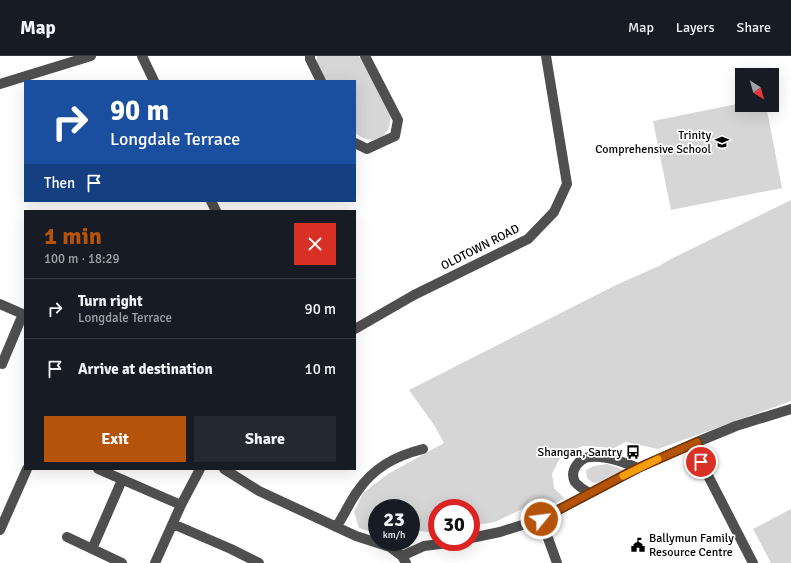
<!DOCTYPE html>
<html lang="en">
<head>
<meta charset="utf-8">
<style>
	:root { --surface:#171b24; --page:#242831; --text:#f1f3f6; --muted:#9ea1a6; --line:#363941; --accent:#b45309 }
	body { margin:0; font-family:Signika,sans-serif; background:var(--page); color:var(--text); height:100vh; display:flex; flex-direction:column; font-size:15px; white-space:nowrap }
	* { box-sizing:border-box; margin:0 }
	p { font-size:13px; color:var(--muted) }
	.icon { flex:none; width:22px; height:22px; fill:none; stroke:currentColor; stroke-width:2; stroke-linecap:round; stroke-linejoin:round }
	.map { position:relative; flex:1; overflow:hidden }
	.side { position:absolute; left:24px; top:154px; width:332px; height:260px; display:flex; flex-direction:column; background:var(--surface); border-radius:0px; box-shadow:0 4px 16px #0002 }
	.side>* { flex:none }
	.top-card { position:absolute; left:24px; top:24px; width:332px; height:122px; border-radius:0px; box-shadow:0 4px 16px #0002; background:#1a4fa0; color:#fff; overflow:hidden }
	.needle { width:26px; rotate:143deg }
	.fabs { position:absolute; left:735px; top:12px; display:grid; gap:8px }
	.fabs a { display:grid; place-items:center; width:44px; height:44px; border-radius:0px; background:var(--surface); box-shadow:0 4px 16px #0002; font-size:20px }
	.speed { position:absolute; left:368px; top:443px; display:flex; gap:8px; font-size:20px; font-weight:700; text-align:center }
	.speed>* { display:grid; place-content:center; width:52px; height:52px; border-radius:50%; background:var(--surface); box-shadow:0 4px 16px #0002; line-height:1 }
	.speed small { font-size:10px; font-weight:400 }
	.speed .limit { border:6px solid #d22; background:#fff; color:#111 }
	.pin { position:absolute; display:grid; place-items:center; width:34px; height:34px; color:#fff; margin:-17px; border:2px solid #fff; border-radius:50%; box-shadow:0 1px 4px #0007 }
	.me { position:absolute; width:44px; margin:-22px; rotate:61deg; stroke-linejoin:round; filter:drop-shadow(0 0 3px #0008) }
	.turn { display:flex; align-items:center; gap:14px; height:84px; padding:0 20px; font-size:18px }
	.turn .icon { width:52px; height:52px; stroke-width:2.5 }
	.turn b { display:block; font-size:28px; line-height:34px }
	.then { display:flex; align-items:center; height:38px; padding:0 20px; background:#0003; gap:8px; font-size:15px }
	.round { display:grid; place-items:center; flex:none; width:42px; height:42px; border-radius:0px; background:var(--page) }
	.summary { display:flex; align-items:center; justify-content:space-between; height:68px; padding:0 20px }
	h1 { font-size:24px; font-weight:700; line-height:30px; color:var(--accent) }
	.cta { display:flex; gap:8px; margin-top:auto; padding:8px 20px }
	.cta a { flex:1; height:46px; border-radius:0px; background:var(--accent); color:#fff; font-size:16px; font-weight:700; line-height:46px; text-align:center }
	.cta a+a { background:var(--page); color:var(--text) }
	ul { padding:0; list-style:none }
	li { display:flex; align-items:center; gap:12px; height:60px; padding:0 20px; border-top:1px solid var(--line) }
	li div { flex:1 }
	li b { display:block; font-size:15px }
	li em { font-style:normal }
	header { display:flex; align-items:center; gap:24px; box-sizing:border-box; height:56px; padding:0 20px; background:var(--surface); border-bottom:1px solid var(--line) }
	header strong { font-size:19px }
	nav { display:flex; gap:22px; margin-inline-start:auto; font-size:14px }
	.map>svg:first-child { display:block }
	.green { fill:#d6d6d6 }
	.lines { fill:none; stroke-linecap:round; stroke-linejoin:round }
	.minor { stroke:#4f4f4f; stroke-width:10 }
	.route-casing { stroke:#753606; stroke-width:10 }
	.route { stroke:#b45309; stroke-width:7 }
	.slow { stroke:#f59e0b; stroke-width:7 }
	.labels { text-anchor:middle; stroke-width:3.5; stroke-linejoin:round; paint-order:stroke }
	.poi-label { font-size:12px; fill:#000; stroke:#fff; text-anchor:end }
	.street-label { font-size:12px; fill:#000; stroke:#fff }
</style>
</head>
<body>
<header>
<strong>Map</strong>
<nav><a>Map</a><a>Layers</a><a>Share</a></nav>
</header>
<div class="map">
<svg width="791" height="507" viewBox="0 0 791 507">
	<rect width="100%" height="100%" fill="#fff"/>
	<!-- green -->
	<path class="green" d="M317 0H359L391 60C390 67 389 74 384 79 376 87 362 84 355 76V25H327L317 6Z
		M742 47V49H766L782 132 671 154 653 65Z
		M791 144V345L658 393 626 386 614 392 583 390 562 398 552 418 554 432 565 443 554 447 539 445 495 466 471 470V452H437V477L411 474V452H377V478L359 472 354 456 363 437 388 418 444 387 434 369 409 334 616 229 659 210 669 204Z
		M607 408 625 414 606 426 593 427 587 422 586 414 594 410Z
		M791 453V507H771L753 473Z"/>
	<g class="lines">
		<!-- minor -->
		<path class="minor" d="M142 0 154 25
			M310 0V3L321 25
			M0 28 91 0
			M355 87 367 93 395 80 398 64 365 0
			M211 145 216 155
			M0 248 25 259
			M355 273 414 239 528 183 554 156 567 128 546 0
			M2 308 23 258
			M697 386 701 406 753 507
			M98 413 181 449
			M224 413 259 435 356 480 390 491 402 500 406 507
			M590 437C584 434 579 431 575 426 569 415 579 402 590 401 606 399 624 406 638 412
			M541 463 557 507
			M173 468 231 493 259 507
			M336 471C344 460 349 447 357 436 373 412 395 400 423 393
			M0 474 27 413
			M67 481 122 507
			M471 482 500 476 541 463 638 412 697 386 736 370 791 353
			M92 493 122 424
			M402 500 424 490 456 486
			M155 507 181 449 200 413"/>
	</g>
	<g class="lines">
		<defs>
			<path id="route" d="M541 463 638 412 697 386 701 406"/>
		</defs>
		<!-- route casing -->
		<use href="#route" class="route-casing"/>
		<!-- route -->
		<use href="#route" class="route"/>
		<!-- slow -->
		<path class="slow" d="M623 420 658 403"/>
	</g>
	<!-- icons -->
	<defs>
		<symbol id="school-bare" viewBox="-9 -9 18 18"><path d="M0-5L7-2L0 1L-7-2ZM-4 1L0 2.5L4 1V4Q0 6-4 4Z" fill="#000" stroke="#fff" stroke-width="2.5" paint-order="stroke"/></symbol>
		<symbol id="bus-bare" viewBox="-9 -9 18 18"><path d="M-5-6H5V4H4V6H2V4H-2V6H-4V4H-5ZM-3.5-4V0h7V-4ZM-3.5 1.2v1.5H-2V1.2ZM2 1.2v1.5H3.5V1.2Z" fill="#000" stroke="#fff" stroke-width="2.5" paint-order="stroke"/></symbol>
		<symbol id="civic-bare" viewBox="-9 -9 18 18"><path d="M-.6-6.5H3V-4.5H.6V-3L4-1V1h2V6H-6V1h2V-1L-.6-3ZM-1.2 2.5V6h2.4V2.5Z" fill="#000" stroke="#fff" stroke-width="2.5" paint-order="stroke"/></symbol>
	</defs>
	<g fill-rule="evenodd">
		<use href="#school-bare" x="712" y="76" width="20" height="20"/>
		<use href="#bus-bare" x="623" y="386" width="20" height="20"/>
		<use href="#civic-bare" x="628" y="479" width="20" height="20"/>
	</g>
	<g class="labels">
		<!-- poi labels -->
		<g class="poi-label">
			<text x="711" y="83">Trinity<tspan x="711" dy="14">Comprehensive School</tspan></text>
			<text x="622" y="400">Shangan, Santry</text>
			<text x="649" y="486" text-anchor="start">Ballymun Family<tspan x="649" dy="14">Resource Centre</tspan></text>
		</g>
		<!-- street labels -->
		<g class="street-label">
			<text transform="translate(480 191) rotate(-27)" y="4">OLDTOWN ROAD</text>
		</g>
	</g>
</svg>
<div class="fabs">
<a><svg class="needle" viewBox="-14 -14 28 28"><path d="M0-13l5 13h-10z" fill="#e53935"/><path d="M0 13l5-13h-10z" fill="#9ea1a6"/></svg></a>
</div>
<div class="speed"><div>23<small>km/h</small></div><div class="limit">30</div></div>
<div class="pin" style="left:701px;top:406px;background:#d93025"><svg class="icon" aria-label="arrive" viewBox="0 0 24 24"><path d="M6 21V4h12l-3 4 3 4H6"/></svg></div>
<svg class="me" style="left:541px;top:463px" viewBox="-20 -20 40 40"><circle r="17" fill="#b45309" stroke="#fff" stroke-width="3"/><path d="M0-11L8 9 0 5-8 9z" fill="#fff"/></svg>
<div class="top-card">
<div class="turn"><svg class="icon" aria-label="right" viewBox="0 0 24 24"><path d="M7 20v-9h11M14 6l5 5-5 5"/></svg><div><b>90 m</b>Longdale Terrace</div></div>
<div class="then">Then<svg class="icon" aria-label="arrive" viewBox="0 0 24 24"><path d="M6 21V4h12l-3 4 3 4H6"/></svg></div>
</div>
<section class="side">
<div class="summary"><div><h1>1 min</h1><p>100 m · 18:29</p></div><a class="round" style="background:#d93025;color:#fff"><svg class="icon" aria-label="close" viewBox="0 0 24 24"><path d="M6 6l12 12M18 6L6 18"/></svg></a></div>
<ul>
<li><svg class="icon" aria-label="right" viewBox="0 0 24 24"><path d="M7 20v-9h11M14 6l5 5-5 5"/></svg><div><b>Turn right</b><p>Longdale Terrace</p></div><em>90 m</em></li>
<li><svg class="icon" aria-label="arrive" viewBox="0 0 24 24"><path d="M6 21V4h12l-3 4 3 4H6"/></svg><div><b>Arrive at destination</b></div><em>10 m</em></li>
</ul>
<div class="cta"><a>Exit</a><a>Share</a></div>
</section>
</div>
</body>
</html>
